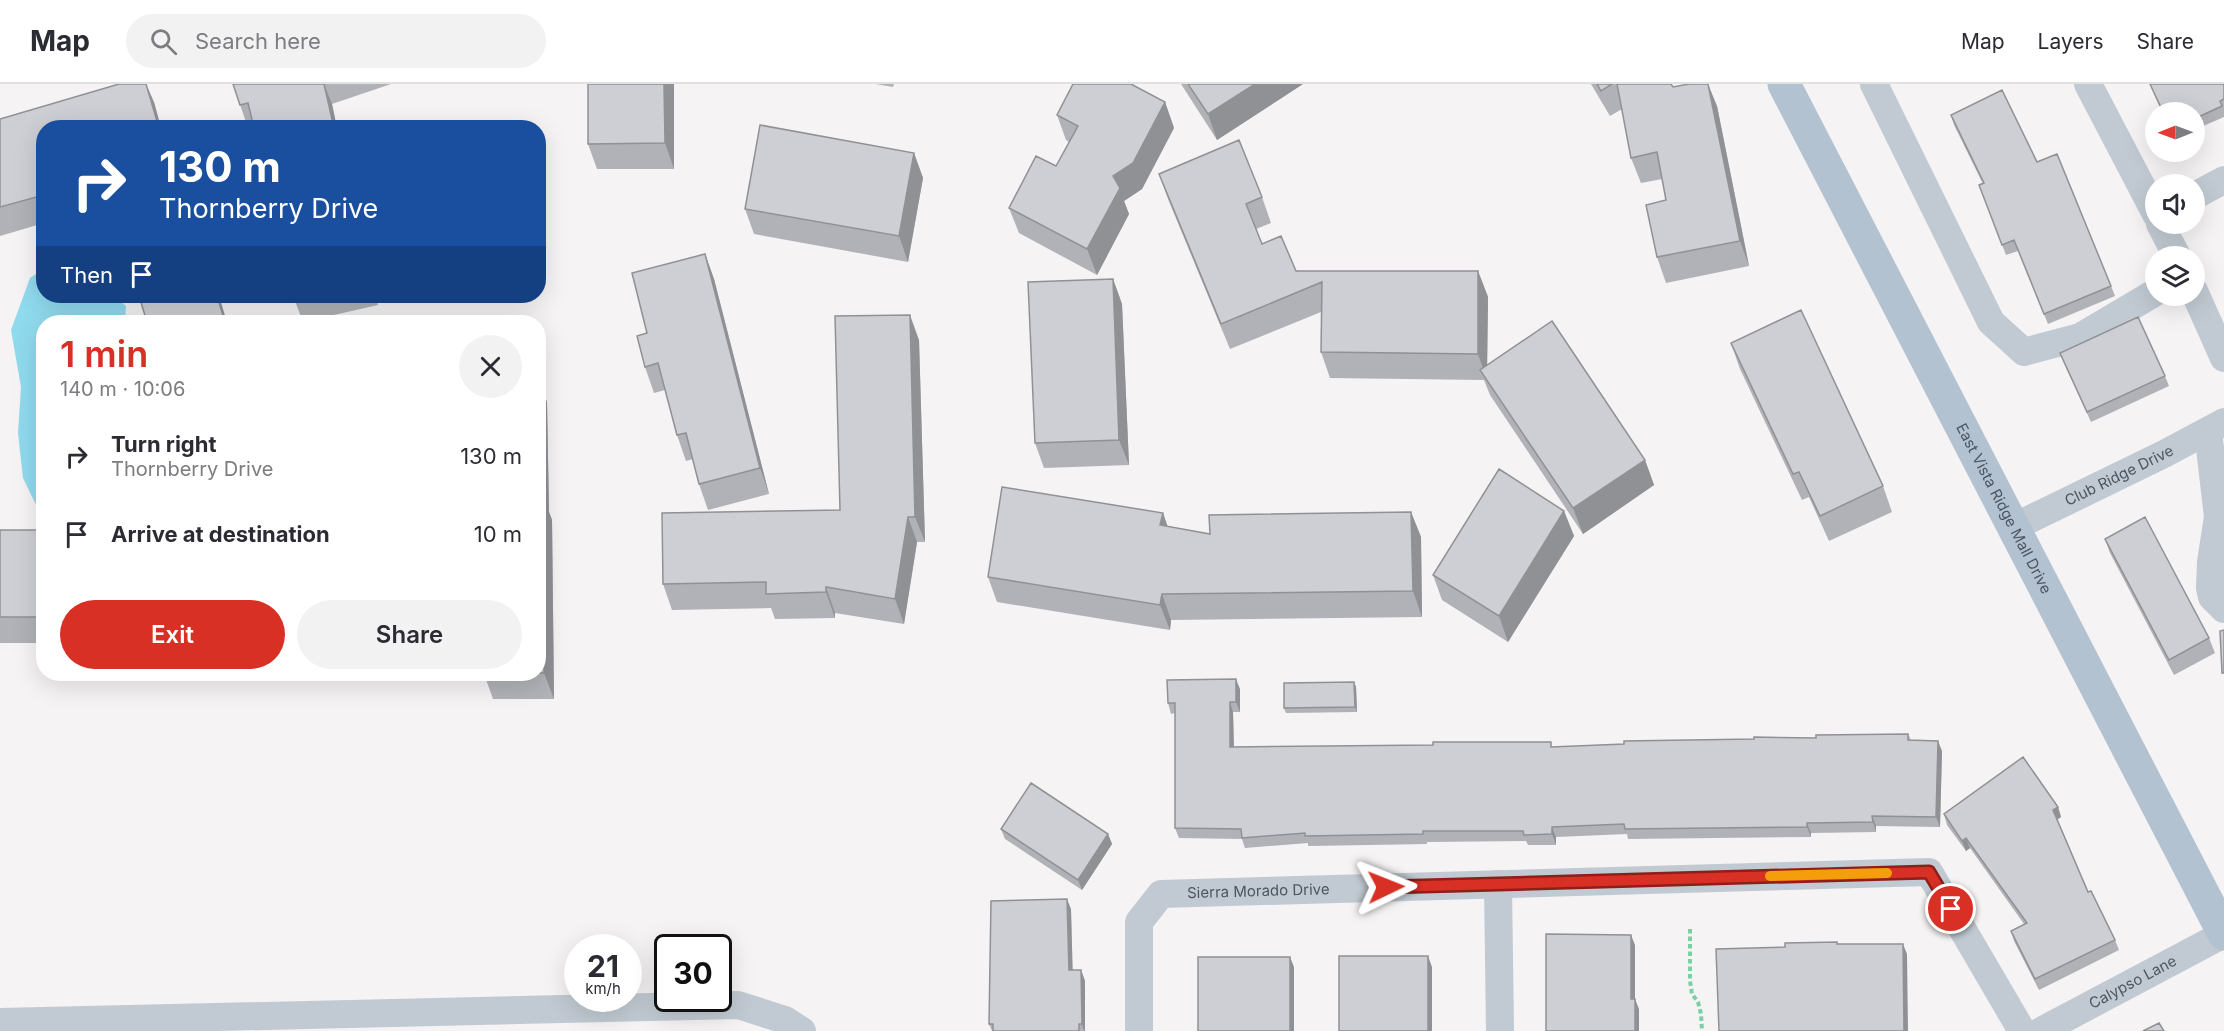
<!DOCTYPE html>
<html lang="en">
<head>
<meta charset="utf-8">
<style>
	:root { --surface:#fff; --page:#f2f2f3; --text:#2b2b33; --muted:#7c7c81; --line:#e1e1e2; --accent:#d93025 }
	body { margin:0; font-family:Inter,sans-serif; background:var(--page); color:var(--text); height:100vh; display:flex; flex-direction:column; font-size:22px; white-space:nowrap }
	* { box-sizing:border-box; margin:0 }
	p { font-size:20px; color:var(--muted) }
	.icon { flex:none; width:33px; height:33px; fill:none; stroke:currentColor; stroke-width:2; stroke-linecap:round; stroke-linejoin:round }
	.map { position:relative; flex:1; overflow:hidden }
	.drawer { position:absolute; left:36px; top:231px; width:510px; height:366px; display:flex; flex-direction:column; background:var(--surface); border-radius:24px; box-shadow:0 6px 24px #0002 }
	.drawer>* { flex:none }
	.banner { position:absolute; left:36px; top:36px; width:510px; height:183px; border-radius:24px; box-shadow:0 6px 24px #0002; background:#1a4fa0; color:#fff; overflow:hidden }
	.needle { width:39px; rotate:269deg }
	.buttons { position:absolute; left:2145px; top:18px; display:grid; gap:12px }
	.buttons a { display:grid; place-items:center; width:60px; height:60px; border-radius:50%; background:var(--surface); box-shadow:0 6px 24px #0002; font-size:30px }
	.speed { position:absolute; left:564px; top:850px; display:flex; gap:12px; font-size:30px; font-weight:700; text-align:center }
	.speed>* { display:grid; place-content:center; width:78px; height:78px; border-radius:50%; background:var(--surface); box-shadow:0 6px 24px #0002; line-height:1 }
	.speed small { font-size:15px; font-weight:400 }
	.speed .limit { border:3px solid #111; border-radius:9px; background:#fff; color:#111 }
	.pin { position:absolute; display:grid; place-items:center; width:51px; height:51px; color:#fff; margin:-26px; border:3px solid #fff; border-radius:50%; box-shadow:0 2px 6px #0007 }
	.me { position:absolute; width:66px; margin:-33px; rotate:88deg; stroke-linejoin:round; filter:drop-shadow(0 0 4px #0008) }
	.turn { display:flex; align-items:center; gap:21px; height:126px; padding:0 24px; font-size:27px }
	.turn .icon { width:78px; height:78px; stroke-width:2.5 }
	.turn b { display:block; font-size:42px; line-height:51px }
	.then { display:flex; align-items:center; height:57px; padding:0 24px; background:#0003; gap:12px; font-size:22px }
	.round { display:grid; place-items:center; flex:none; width:63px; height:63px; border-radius:32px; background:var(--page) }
	.headline { display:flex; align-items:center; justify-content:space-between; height:102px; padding:0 24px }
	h1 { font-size:36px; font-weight:600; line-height:45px; color:var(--accent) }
	.cta { display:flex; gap:12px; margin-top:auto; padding:12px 24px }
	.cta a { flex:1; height:69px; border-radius:36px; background:var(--accent); color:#fff; font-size:24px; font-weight:600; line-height:69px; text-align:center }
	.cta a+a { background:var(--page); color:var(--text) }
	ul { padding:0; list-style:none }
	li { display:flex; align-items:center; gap:18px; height:78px; padding:0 24px }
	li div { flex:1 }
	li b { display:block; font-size:22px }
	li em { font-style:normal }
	header { display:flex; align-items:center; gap:36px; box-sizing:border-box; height:84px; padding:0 30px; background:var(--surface); border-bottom:2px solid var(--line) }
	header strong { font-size:28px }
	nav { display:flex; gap:33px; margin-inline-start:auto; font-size:21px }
	.search { width:420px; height:54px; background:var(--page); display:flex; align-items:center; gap:15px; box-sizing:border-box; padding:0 21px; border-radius:33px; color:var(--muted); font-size:22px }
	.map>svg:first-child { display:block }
	.water { fill:#90daee }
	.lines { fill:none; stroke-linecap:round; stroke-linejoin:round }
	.path { stroke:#7ad0a6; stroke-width:4; stroke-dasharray:4.5 3; stroke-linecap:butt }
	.minor { stroke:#c1cad2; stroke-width:28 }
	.major { stroke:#b3c2d1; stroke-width:33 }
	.wall { fill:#b0b2b7 }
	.shaded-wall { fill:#909195 }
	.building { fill:#cdcfd5; stroke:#909195; stroke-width:1.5 }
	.route-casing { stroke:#8d1f18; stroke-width:15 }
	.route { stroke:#d93025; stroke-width:10 }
	.slow { stroke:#f59e0b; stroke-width:10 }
	.labels { text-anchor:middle; stroke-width:4.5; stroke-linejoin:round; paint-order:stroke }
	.street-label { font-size:15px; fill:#4a5661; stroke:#fff }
</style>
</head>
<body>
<header>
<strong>Map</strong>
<div class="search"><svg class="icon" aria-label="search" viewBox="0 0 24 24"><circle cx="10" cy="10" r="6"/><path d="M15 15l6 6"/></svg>Search here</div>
<nav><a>Map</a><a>Layers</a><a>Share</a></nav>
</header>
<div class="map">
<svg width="2224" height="947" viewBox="0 0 2224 947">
	<rect width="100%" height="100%" fill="#f5f3f3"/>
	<!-- water -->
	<path class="water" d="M43 185 44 212H113L126 222 125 238H44L43 427 38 425 23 394 18 349 21 303 11 246 30 194Z"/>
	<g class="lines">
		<!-- path -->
		<path class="path" d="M1690 845V897L1692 910 1698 918 1701 930 1702 947"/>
		<!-- minor -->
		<g class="minor">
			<path d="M1874 0 1991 238 2024 268 2080 253 2156 208"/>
			<path d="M2088 0 2156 130"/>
			<path d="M2194 112 2224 96"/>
			<path d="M2160 140 2177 172"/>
			<path d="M2194 207 2224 274"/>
			<path d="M2208 347 2218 433 2211 478 2210 504 2212 513 2224 525"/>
			<path id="s1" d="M2014 443 2164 370 2224 338"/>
			<path d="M1498 800 1500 947"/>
			<path d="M0 938 738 921 785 936 802 947"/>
			<path id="s2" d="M1139 947V838L1161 810 1929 788 2022 947"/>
			<path id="s3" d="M2041 947 2224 850"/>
		</g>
		<!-- major -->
		<path class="major" id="s4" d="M1784 0 2224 850"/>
	</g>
	<!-- wall -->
	<path class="wall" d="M233 0H391L332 20 337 44H248Z
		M674 0V85H597L588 60Z
		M876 0H894L893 3Z
		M1181 0H1303L1217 56Z
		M1591 0H1671L1673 3 1717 22 1749 182 1666 199 1657 173 1666 116 1662 95 1641 99 1631 74 1622 25 1610 32Z
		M2150 0H2224V33L2194 46V28H2162Z
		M154 18 161 44H44V139L0 152V35Z
		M1165 18 1174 44 1142 105 1124 117 1129 130 1097 191 1019 149 1009 124 1056 82 1069 58 1066 56 1057 31Z
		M1951 31 2037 78 2111 202 2115 212 2048 240 2018 167 2006 171 1979 101 1983 100 1954 41Z
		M914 69 923 94 908 178 754 150 745 125Z
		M1159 90 1262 113 1271 139 1256 145 1262 160 1296 187H1478L1488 213 1487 281 1645 376 1654 401 1583 450 1490 311 1484 296 1330 294 1321 268V228L1230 265 1168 115Z
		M705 170 714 195 769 410 708 426 699 400 693 375 686 377 677 351 665 306 654 309 645 283 647 249Z
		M1113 195 1122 220 1129 381 1044 384 1035 359Z
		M293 212H376L378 221 303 238Z
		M919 256 925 458H917L904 540 835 529V534L775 535 771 524 672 526 663 500 840 426Z
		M1731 259 1883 402 1892 428 1829 457 1809 413 1802 416 1740 285Z
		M2060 269 2165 292 2169 302 2091 338 2064 279Z
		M547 318 549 428 552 436 554 615H493L484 590Z
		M1564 427 1574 452 1508 558 1442 516 1433 491Z
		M1411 428 1421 453 1422 533 1171 536 1170 546 997 518 988 493 1163 429 1167 442 1210 450Z
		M0 446H44V559H0Z
		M2105 455 2209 554 2215 569 2174 591 2110 469Z
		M1354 598 1356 603 1357 628 1286 629 1284 624Z
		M1240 605V628H1233L1234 663H1553L1816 654 1908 650 1911 656 1942 667 1940 743 1876 742V748L1811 749V753L1628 755 1627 750 1556 753V761H1528L1526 757 1427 758V760L1308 762V759L1245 764 1242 755 1179 754 1175 744V629L1171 630 1168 619Z
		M2058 723 2061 733 2057 736 2088 808 2115 856 2119 866 2039 906 2014 857 2011 847 2024 840 1970 764 1966 767 1947 741 1944 730Z
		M1001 745 1108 750 1112 760 1082 806 1005 755Z
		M1071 825 1072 886H1081L1085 897V947H992L989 940Z"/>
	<!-- shaded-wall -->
	<path class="shaded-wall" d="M146 0 154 18 161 44H159Z
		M324 0 332 20 337 44H334Z
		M664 0H674V85L665 59Z
		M1255 0H1303L1217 56 1208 30Z
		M1708 0 1717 22 1749 182 1740 157Z
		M1165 18 1174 44 1142 105 1124 117 1129 130 1097 191 1087 165 1113 92Z
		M914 69 923 94 908 178 899 152Z
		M705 170 714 195 769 410 760 384Z
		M1478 187 1488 213 1487 296 1478 270Z
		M1113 195 1122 220 1129 381 1119 356Z
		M217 212H219L227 238H225Z
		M910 231 919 256 925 458 915 433Z
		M538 294 547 318 549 428 552 436 554 615 544 589 540 410Z
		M1645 376 1654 401 1583 450 1573 424Z
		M1564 427 1574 452 1508 558 1499 532Z
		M1411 428 1421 453 1422 533 1413 507Z
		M1163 429 1172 455 1160 441Z
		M908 433 917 458 904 540 895 515Z
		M826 503 835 529V534L826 508Z
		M1162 510 1171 536 1170 546 1160 521Z
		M1236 595 1240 605V628L1236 618Z
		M1354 598 1356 603 1357 628 1355 623Z
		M1230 618 1233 628 1234 673 1230 663Z
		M1938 657 1942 667 1940 743 1936 733Z
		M2058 723 2061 733 2056 736 2053 726Z
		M1872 732 1876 742V748L1873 738Z
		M1807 739 1811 749V753L1807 743Z
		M1552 743 1556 753V761L1552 750Z
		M1108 750 1112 760 1082 806 1078 796Z
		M1966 754 1970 764 1966 767 1962 757Z
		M1067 815 1071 825 1073 897 1069 886Z
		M1631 851 1635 861V925L1631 915Z
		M1903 860 1907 870 1908 947H1904Z
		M1428 872 1432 883V947H1428Z
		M1290 873 1294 883V947H1290Z
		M1081 886 1085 897V947H1084L1082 940Z
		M1635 915 1639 925V947H1635Z"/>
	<!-- building -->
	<path class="building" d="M119 0H146L159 44H44V111L0 123V35Z
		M233 0H324L334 44H254L248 19 240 21Z
		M588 0H664L665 59 588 60Z
		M1073 0H1131L1165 18 1133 79 1113 92 1120 104 1087 165 1009 124 1036 72 1056 82 1078 42 1057 31Z
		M1188 0H1255L1208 30Z
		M1597 0H1612L1601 7Z
		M1617 0H1671L1673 3 1689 0H1708L1740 157 1657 173 1646 121 1666 116 1657 68 1631 74Z
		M2150 0H2224V15L2220 17 2222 22 2194 35V28H2163Z
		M2002 6 2037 78 2057 70 2111 202 2044 230 2014 156 2002 161 1979 101 1984 99 1951 31Z
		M760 41 914 69 899 152 745 125Z
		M1239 56 1262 113 1246 120 1262 160 1281 152 1296 187H1478V270L1321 268 1322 198 1221 240 1159 90Z
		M705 170 760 384 699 400 686 349 677 351 658 279 645 283 637 252 647 249 632 189Z
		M1113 195 1119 356 1035 359 1028 198Z
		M139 212H217L225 238H147Z
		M1801 226 1883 402 1820 432 1799 388 1793 390 1731 259Z
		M910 231 915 433H908L895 515 826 503V508L766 510V498L663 500 662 429 840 426 835 232Z
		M2138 233 2165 292 2087 328 2060 269Z
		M1552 237 1645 376 1573 424 1480 286Z
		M538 331 540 410H543L544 589H538Z
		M1499 385 1564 427 1499 532 1433 491Z
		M1002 403 1163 429 1160 441 1210 450 1209 431 1411 428 1413 507 1162 510 1160 521 988 493Z
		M2145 433 2209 554 2169 576 2105 455Z
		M0 446H44V533H0Z
		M2224 546V589H2222L2220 547Z
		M1236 595V618H1230V663L1433 661V658H1551V663L1624 660V657L1754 655V653L1816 654V651L1908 650V656L1938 657 1936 733 1872 732 1873 738 1807 739V743L1625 745 1624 740 1552 743V750L1524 751 1523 747H1423V750L1305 752V749L1242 754 1241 745 1175 744V619H1168L1167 596Z
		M1354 598 1355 623 1284 624V599Z
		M2023 673 2058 723 2053 726 2088 808 2091 807 2115 856 2035 895 2011 847 2027 839 1966 754 1962 757 1944 730Z
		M1031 699 1108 750 1078 796 1001 745Z
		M1067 815 1069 886H1081L1082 940H1079V947H993V940H989L991 817Z
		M1546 850 1631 851V915H1635V947H1546Z
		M1837 858V860H1903L1904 947H1719L1716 865 1785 863V859Z
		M1339 872H1428V947H1339Z
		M1198 873H1290V947H1198Z
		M2159 939 2164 947H2143Z"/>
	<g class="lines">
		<defs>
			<path id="route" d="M1386 803 1929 788 1951 825"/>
		</defs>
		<!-- route casing -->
		<use href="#route" class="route-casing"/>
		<!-- route -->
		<use href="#route" class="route"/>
		<!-- slow -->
		<path class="slow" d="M1770 792 1887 789"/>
	</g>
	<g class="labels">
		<!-- street labels -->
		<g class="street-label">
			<text dy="5" stroke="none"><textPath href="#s1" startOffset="117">Club Ridge Drive</textPath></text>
			<text dy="5" stroke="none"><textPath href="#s4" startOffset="478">East Vista Ridge Mall Drive</textPath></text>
			<text dy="5" stroke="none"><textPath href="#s2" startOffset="242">Sierra Morado Drive</textPath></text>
			<text dy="5" stroke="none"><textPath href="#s3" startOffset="104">Calypso Lane</textPath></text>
		</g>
	</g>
</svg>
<div class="buttons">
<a><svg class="needle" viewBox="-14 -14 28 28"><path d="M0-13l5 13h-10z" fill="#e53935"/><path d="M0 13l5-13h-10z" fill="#7c7c81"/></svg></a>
<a><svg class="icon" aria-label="sound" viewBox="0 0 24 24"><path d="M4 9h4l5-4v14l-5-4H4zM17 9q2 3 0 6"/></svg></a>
<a><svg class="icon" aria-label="layers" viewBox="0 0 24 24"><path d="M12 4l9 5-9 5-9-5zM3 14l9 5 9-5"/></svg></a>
</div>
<div class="speed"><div>21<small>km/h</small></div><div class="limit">30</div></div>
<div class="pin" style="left:1951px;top:825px;background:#d93025"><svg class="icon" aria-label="arrive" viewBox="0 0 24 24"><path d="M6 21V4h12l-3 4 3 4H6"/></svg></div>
<svg class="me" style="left:1386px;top:803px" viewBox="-20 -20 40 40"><path d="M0-17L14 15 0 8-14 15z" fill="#d93025" stroke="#fff" stroke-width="4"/></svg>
<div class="banner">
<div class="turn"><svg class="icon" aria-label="right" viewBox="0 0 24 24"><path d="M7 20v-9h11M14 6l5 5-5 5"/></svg><div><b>130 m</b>Thornberry Drive</div></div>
<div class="then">Then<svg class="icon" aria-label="arrive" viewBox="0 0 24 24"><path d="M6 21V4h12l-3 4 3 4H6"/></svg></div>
</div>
<section class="drawer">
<div class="headline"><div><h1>1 min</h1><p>140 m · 10:06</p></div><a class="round"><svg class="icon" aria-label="close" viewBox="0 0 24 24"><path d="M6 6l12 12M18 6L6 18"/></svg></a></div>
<ul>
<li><svg class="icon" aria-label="right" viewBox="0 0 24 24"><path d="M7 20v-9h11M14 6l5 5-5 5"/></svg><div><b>Turn right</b><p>Thornberry Drive</p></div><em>130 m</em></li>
<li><svg class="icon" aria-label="arrive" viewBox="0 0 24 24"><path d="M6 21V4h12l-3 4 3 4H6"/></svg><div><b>Arrive at destination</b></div><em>10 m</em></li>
</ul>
<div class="cta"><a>Exit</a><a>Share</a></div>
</section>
</div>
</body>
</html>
